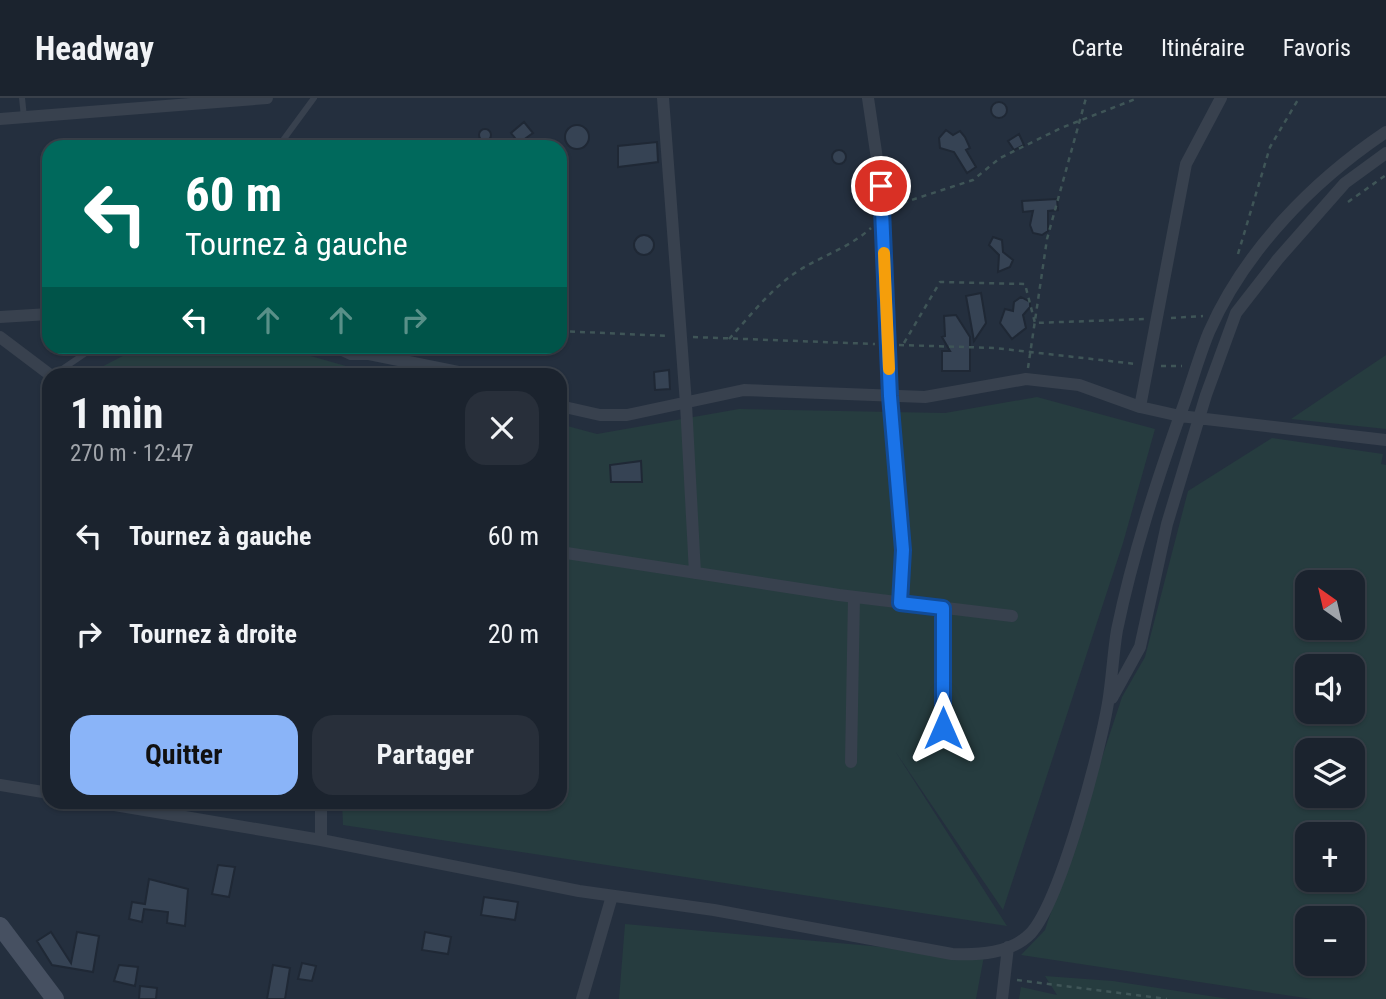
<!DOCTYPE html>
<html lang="fr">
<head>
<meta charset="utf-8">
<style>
	:root { --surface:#1b232e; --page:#282f3a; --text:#f1f3f6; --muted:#a0a4aa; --line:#39404a; --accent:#8ab4f8 }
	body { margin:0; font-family:"Roboto Condensed",sans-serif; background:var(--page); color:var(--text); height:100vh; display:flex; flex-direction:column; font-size:26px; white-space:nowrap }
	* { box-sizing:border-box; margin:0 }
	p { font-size:23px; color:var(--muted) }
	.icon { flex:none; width:38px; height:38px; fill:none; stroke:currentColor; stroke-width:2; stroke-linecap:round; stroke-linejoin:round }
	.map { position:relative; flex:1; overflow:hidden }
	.panel { position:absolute; left:42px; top:270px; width:525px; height:441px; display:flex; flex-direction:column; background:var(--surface); border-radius:21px; box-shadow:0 2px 5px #0004,0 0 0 2px var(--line) }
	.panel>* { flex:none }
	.guide { position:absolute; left:42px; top:42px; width:525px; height:214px; border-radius:21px; box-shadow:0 2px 5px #0004,0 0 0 2px var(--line); background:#00695c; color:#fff; overflow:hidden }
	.needle { width:46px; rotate:326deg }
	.tools { position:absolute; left:1295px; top:472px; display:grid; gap:14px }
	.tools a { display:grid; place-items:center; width:70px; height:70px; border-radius:14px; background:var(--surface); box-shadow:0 2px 5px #0004,0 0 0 2px var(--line); font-size:35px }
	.pin { position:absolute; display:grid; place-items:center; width:60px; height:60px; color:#fff; margin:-30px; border:4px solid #fff; border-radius:50%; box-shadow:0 2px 7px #0007 }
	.me { position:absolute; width:77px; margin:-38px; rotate:0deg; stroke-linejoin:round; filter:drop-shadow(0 0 5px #0008) }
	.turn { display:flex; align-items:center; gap:24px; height:147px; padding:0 28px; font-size:32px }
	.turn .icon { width:91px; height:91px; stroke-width:2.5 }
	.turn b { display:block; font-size:49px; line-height:60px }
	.lanes { display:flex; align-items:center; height:66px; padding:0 28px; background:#0003; justify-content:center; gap:35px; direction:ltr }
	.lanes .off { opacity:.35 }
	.round { display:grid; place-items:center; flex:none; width:74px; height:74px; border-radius:21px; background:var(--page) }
	.summary { display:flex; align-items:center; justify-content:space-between; height:119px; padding:0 28px }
	h1 { font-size:42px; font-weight:700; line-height:52px }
	.action { display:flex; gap:14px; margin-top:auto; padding:14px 28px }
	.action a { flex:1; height:80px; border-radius:21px; background:var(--accent); color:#111; font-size:28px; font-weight:700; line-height:80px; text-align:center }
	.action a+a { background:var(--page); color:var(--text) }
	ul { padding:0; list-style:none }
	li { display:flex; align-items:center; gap:21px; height:98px; padding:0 28px }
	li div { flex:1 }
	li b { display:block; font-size:26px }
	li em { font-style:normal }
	header { display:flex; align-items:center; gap:42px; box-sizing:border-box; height:98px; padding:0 35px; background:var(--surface); border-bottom:2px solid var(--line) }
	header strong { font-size:33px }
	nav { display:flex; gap:38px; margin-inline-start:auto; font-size:24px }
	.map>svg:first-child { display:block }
	.green { fill:#263c3f; fill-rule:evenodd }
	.building { fill:#364354; stroke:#1f2835; stroke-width:2 }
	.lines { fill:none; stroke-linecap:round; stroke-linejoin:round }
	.path { stroke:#3f5557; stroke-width:2.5; stroke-dasharray:5 5; stroke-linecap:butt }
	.lane { stroke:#38414e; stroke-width:6 }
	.street { stroke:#38414e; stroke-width:12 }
	.secondary { stroke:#465061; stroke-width:18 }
	.route-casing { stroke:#114b97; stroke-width:18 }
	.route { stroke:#1a73e8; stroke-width:12 }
	.slow { stroke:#f59e0b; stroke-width:12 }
</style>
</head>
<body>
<header>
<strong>Headway</strong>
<nav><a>Carte</a><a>Itinéraire</a><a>Favoris</a></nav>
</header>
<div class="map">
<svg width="1386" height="901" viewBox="0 0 1386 901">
	<rect width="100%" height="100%" fill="#242f3e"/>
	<!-- green -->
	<path class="green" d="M140 249H279L374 276H88Z
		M1386 257V331L1291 321Z
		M1037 299 1155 331 1123 445 1003 812 895 653 1007 828 343 727 342 704H560V326L597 336 739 311 945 315Z
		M1272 340 1383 356 1381 366 1386 367V901H1312L1021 857 1045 832 1122 599 1145 559 1188 393ZM1307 485H1353V530H1307ZM1307 569H1353V614H1307ZM1307 653H1353V698H1307ZM1307 737H1353V782H1307ZM1307 821H1353V866H1307Z
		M625 826 984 858 976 901H619Z
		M1045 878 1113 883 1229 901H1019L1021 889 1057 897Z"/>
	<!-- building -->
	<path class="building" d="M991 12a8 8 0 1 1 16 0a8 8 0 1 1-16 0Z
		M524 24 533 35 519 45 511 35Z
		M565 39a12 12 0 1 1 24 0a12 12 0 1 1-24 0Z
		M479 37a6 6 0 1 1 12 0a6 6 0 1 1-12 0Z
		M946 32 953 37 960 33 965 39 970 50 966 52 976 69 967 75 954 54 940 50 939 40Z
		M1019 36 1024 47 1014 52 1008 43Z
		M657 44 658 64 618 69V48Z
		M832 59a7 7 0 1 1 14 0a7 7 0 1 1-14 0Z
		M1057 101 1058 112 1048 113V133L1042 137 1033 135 1030 127 1033 113 1023 114 1022 103Z
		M634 147a10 10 0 1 1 20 0a10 10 0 1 1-20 0Z
		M993 139 1002 142 1003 154 1013 162 1010 169 998 174 999 157 989 147Z
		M981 195 986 225 974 243 966 198Z
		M1021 199 1030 204V209L1023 217 1026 230 1012 241 1000 225 1005 211 1013 213 1014 204Z
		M956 217 970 239V273H942V253H950L942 239 945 238 944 218Z
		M669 272 670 291 655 292 654 274Z
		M641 363 642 384H611L610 367Z
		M218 767 235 769 229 799 212 796Z
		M149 781 188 791 185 828 167 825 168 814 144 811 142 824 129 821 132 804 145 806Z
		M484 799 518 804 515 822 481 817Z
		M51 834 71 865 77 834 99 838 93 874 52 867 37 843Z
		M425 834 451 839 448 856 422 852Z
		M302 865 316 868 312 883 298 881Z
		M119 867 138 869 135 888 114 883Z
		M273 867 290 870 285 901H267Z
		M140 888 157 890 156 901H139Z"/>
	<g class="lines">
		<!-- path -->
		<path class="path" d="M1348 104 1386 77
			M893 108 973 82 1000 60 1061 30 1138 0
			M1238 156 1270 49 1299 0
			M1171 220 1203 218
			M560 233 669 238
			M693 239 875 246
			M729 241C750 218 770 192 795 175 820 158 848 151 871 130
			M904 245 940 184 1025 186 1035 225 1144 221
			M899 247 995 250 1136 266
			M1161 268H1182
			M1028 270 1047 141 1086 0
			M1017 882 1167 901"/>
		<!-- lane -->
		<path class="lane" d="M22 0 24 19
			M278 49 314 0
			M55 276 96 248"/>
		<!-- street -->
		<path class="street" d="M663 0 686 306 695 475
			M868 0 881 88 890 298 903 452 900 505
			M0 21 267 0
			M0 219 49 216
			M0 239 49 276
			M334 248 351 256H369L468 276
			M560 308 600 317H627L744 292 925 299 1026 281 1079 287 1140 309 1180 318 1386 342
			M1140 309 1186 66 1221 0
			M560 454 839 497 1012 518
			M943 510V630
			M1112 600 1140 549 1167 426 1206 297 1236 215 1278 161 1345 85 1386 55
			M851 664 854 499
			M0 687 49 695
			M97 704 321 742 579 793 714 812 952 856C978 857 1011 856 1031 835 1061 801 1100 653 1108 605 1112 581 1113 556 1117 532 1133 455 1157 382 1183 309 1192 284 1199 258 1209 234 1245 152 1313 83 1386 34
			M321 742V704
			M582 901 612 798
			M1002 901 1008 849"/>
		<!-- secondary -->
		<path class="secondary" d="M0 828 55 901"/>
	</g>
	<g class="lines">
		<defs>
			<path id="route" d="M881 88 890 298 903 452 900 505 943 510V630"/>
		</defs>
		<!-- route casing -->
		<use href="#route" class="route-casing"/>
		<!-- route -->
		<use href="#route" class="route"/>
		<!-- slow -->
		<path class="slow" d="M884 155 889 271"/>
	</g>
</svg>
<div class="tools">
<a><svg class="needle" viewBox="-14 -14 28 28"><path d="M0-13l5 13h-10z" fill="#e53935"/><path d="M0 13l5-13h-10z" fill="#a0a4aa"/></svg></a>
<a><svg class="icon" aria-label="sound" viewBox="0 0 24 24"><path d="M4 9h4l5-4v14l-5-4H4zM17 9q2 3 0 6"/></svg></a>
<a><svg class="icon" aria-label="layers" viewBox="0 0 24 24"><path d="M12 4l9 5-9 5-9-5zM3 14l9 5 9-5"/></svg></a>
<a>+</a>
<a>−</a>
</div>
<div class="pin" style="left:881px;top:88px;background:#d93025"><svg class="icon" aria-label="arrive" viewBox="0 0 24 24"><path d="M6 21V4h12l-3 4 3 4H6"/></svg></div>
<svg class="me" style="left:943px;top:630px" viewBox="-20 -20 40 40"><path d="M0-17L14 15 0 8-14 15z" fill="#1a73e8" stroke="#fff" stroke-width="4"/></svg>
<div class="guide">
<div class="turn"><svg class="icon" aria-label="left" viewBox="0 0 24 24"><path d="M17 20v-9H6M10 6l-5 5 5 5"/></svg><div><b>60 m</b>Tournez à gauche</div></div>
<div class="lanes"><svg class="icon" aria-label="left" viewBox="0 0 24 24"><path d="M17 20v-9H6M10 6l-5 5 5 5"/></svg><svg class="icon off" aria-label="ahead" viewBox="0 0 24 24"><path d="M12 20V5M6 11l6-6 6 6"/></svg><svg class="icon off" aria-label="ahead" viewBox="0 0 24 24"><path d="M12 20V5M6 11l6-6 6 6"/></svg><svg class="icon off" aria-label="right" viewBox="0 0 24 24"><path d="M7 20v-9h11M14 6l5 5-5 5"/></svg></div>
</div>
<section class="panel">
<div class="summary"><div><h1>1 min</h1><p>270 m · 12:47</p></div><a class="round"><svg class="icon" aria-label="close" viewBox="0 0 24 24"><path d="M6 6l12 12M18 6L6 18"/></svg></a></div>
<ul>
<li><svg class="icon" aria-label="left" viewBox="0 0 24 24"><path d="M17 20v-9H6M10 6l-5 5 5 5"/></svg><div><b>Tournez à gauche</b></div><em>60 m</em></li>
<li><svg class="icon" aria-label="right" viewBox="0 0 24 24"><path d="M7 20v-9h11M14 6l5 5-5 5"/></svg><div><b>Tournez à droite</b></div><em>20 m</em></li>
</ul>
<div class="action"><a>Quitter</a><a>Partager</a></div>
</section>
</div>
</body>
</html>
